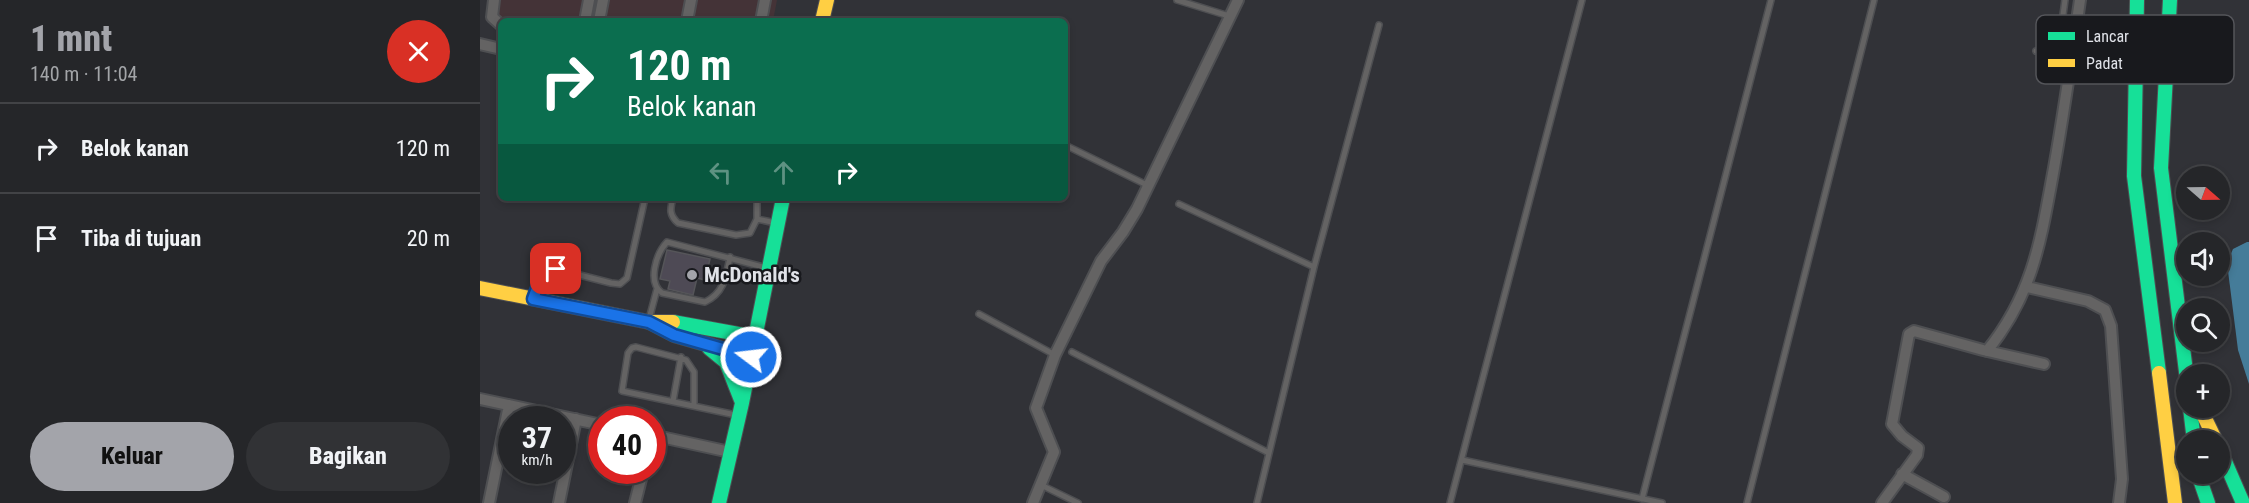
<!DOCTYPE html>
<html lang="id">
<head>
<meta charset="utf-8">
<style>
	:root { --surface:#252629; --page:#313235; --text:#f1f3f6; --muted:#a3a5a8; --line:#424346; --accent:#a3a4aa }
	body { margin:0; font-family:"Roboto Condensed",sans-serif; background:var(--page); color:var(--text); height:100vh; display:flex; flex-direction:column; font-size:22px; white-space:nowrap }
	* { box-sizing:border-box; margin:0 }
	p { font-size:20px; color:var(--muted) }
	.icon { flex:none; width:33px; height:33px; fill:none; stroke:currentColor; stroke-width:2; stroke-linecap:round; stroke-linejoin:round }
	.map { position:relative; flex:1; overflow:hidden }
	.side { display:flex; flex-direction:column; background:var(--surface); width:480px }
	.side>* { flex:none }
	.guide { position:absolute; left:18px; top:18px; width:570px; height:183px; border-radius:9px; box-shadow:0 3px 9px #0003,0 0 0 2px var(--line); background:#0b6e4f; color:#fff; overflow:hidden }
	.needle { width:39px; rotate:110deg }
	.fabs { position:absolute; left:1696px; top:166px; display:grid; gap:12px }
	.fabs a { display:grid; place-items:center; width:54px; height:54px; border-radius:50%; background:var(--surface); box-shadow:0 3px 9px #0003,0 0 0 2px var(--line); font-size:30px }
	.speed { position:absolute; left:18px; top:406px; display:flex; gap:12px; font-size:30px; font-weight:700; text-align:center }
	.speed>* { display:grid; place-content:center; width:78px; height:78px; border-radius:50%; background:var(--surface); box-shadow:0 3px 9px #0003,0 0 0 2px var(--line); line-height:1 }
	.speed small { font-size:15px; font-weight:400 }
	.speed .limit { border:9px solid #d22; background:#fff; color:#111 }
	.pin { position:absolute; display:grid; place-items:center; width:51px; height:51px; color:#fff; margin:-26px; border-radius:12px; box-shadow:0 3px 9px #0006 }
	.me { position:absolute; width:66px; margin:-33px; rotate:285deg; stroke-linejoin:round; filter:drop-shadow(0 0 4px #0008) }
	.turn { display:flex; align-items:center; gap:21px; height:126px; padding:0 30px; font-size:27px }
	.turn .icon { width:78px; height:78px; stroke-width:2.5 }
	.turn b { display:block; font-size:42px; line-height:51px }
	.lanes { display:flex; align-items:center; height:57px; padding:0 30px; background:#0003; justify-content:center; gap:30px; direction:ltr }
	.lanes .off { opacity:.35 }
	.round { display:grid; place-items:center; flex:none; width:63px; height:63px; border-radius:32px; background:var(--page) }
	.head { display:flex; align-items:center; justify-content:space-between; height:102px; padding:0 30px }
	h1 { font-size:36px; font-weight:800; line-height:45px; color:var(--accent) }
	.cta { display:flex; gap:12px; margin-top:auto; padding:12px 30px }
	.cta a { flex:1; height:69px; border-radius:36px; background:var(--accent); color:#111; font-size:24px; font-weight:800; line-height:69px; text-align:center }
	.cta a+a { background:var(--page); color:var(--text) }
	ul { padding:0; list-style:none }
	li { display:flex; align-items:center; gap:18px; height:90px; padding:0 30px; border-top:2px solid var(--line) }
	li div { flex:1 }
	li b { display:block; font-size:22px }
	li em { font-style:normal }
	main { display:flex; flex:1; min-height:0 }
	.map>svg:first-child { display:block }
	.commercial { fill:#443337 }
	.water { fill:#457c99 }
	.building { fill:#4e4a55; stroke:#555559; stroke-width:1.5 }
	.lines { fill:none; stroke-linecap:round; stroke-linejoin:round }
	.lane-casing { stroke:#4e4f52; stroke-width:8 }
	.street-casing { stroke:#4e4f52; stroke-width:14 }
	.fast-casing { stroke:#4e4f52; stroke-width:16 }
	.slow-casing { stroke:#4e4f52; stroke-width:16 }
	.lane { stroke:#646363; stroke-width:5 }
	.street { stroke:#646363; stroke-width:10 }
	.fast { stroke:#16e098; stroke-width:14 }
	.slow { stroke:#ffcf43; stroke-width:14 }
	.route-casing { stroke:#114b97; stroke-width:15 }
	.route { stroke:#1a73e8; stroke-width:10 }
	.poi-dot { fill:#a3a4aa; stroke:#18191d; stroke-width:2 }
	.labels { text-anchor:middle; stroke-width:5; stroke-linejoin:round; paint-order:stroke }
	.poi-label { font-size:21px; font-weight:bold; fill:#e0e2e8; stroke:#18191d; text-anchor:start }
	.key { fill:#18191d; stroke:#54555a; stroke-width:1.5 }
	.key-label { font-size:16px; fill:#e0e2e8 }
</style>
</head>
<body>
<main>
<section class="side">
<div class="head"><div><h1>1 mnt</h1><p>140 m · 11:04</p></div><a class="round" style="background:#d93025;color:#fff"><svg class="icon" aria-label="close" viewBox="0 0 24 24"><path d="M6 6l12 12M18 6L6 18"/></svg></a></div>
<ul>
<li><svg class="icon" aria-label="right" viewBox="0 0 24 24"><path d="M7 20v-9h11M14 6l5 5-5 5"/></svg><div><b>Belok kanan</b></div><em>120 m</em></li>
<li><svg class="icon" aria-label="arrive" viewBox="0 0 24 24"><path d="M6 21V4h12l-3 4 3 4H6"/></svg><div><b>Tiba di tujuan</b></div><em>20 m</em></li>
</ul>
<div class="cta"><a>Keluar</a><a>Bagikan</a></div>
</section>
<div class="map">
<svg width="1769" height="503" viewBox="0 0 1769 503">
	<rect width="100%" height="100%" fill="#313237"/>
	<!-- commercial -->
	<path class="commercial" d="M10 0H297L293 21H39L13 16Z"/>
	<!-- water -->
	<path class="water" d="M1767 242H1769V384L1758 350 1747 263 1753 249Z"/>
	<!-- building -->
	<path class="building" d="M187 250 230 259 225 280 217 278 213 295 188 289 190 281 180 279Z"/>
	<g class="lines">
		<defs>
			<path id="lane" d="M697 0 749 16
				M1556 51 1577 46 1580 37 1585 0
				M585 145 669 186
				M193 198C190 209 189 215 198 223L256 235 270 233 277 219V198
				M699 204 834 267
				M277 219 296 223
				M250 257C246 277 244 293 225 302L182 293C167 282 176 254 187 242L287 268
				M54 297C58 284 62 273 76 269L131 283 140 284 147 278 165 198
				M499 314 575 355
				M169 319 177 289
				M592 352 789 453
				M193 401 201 357
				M214 405V372L206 360 156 347 152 348 148 353 142 391 256 415
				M982 460 1182 503
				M561 485 598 503
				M1162 499 1291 0
				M777 503 834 267 899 25
				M970 503 1102 0
				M1267 503 1394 0"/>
			<path id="street" d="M14 0 12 17 21 25
				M105 21 109 0
				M119 21 123 0
				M207 21 211 0
				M281 21 285 0
				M0 44 21 49
				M1547 287 1608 301 1625 310 1631 326 1642 479 1639 503
				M1507 351C1554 293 1561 238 1574 168 1584 112 1592 56 1600 0
				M0 399 122 425
				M172 435 250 452
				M1422 474 1464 497
				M9 503 29 405
				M79 503 96 419
				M155 503 163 471
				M553 503 574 452 556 408 575 355 621 261 643 232 657 209 758 0
				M1402 503 1437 455 1438 448 1422 436 1412 424 1429 334 1434 331 1503 350 1564 364"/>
			<path id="fast" d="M1657 0 1654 176 1679 373
				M1690 0 1681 168 1707 380
				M169 322 194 335 271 357
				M193 322 275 337
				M229 348 246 362 261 400
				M1710 408 1714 441
				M1740 450 1763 503
				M1718 474 1728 503
				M239 503 262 403 303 198"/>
			<path id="slow" d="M342 21 347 0
				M0 288 169 322H193
				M1679 373 1695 503
				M1720 408 1736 441"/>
		</defs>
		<!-- lane casing -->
		<use href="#lane" class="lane-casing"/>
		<!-- street casing -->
		<use href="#street" class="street-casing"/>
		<!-- fast casing -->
		<use href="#fast" class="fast-casing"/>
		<!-- slow casing -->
		<use href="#slow" class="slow-casing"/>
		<!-- lane -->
		<use href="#lane" class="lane"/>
		<!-- street -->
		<use href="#street" class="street"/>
		<!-- fast -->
		<use href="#fast" class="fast"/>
		<!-- slow -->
		<use href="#slow" class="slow"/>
	</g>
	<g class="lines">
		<defs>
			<path id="route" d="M76 269C62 273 58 285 53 299L169 322 194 335 271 357"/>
		</defs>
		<!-- route casing -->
		<use href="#route" class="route-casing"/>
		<!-- route -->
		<use href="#route" class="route"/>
	</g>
	<!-- markers -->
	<circle class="poi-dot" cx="212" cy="275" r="6"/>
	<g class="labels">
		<!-- poi labels -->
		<g class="poi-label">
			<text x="224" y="282">McDonald's</text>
		</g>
	</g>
	<!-- legend -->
	<rect x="1556" y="15" width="198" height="69" rx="9" class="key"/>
	<rect x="1568" y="32" width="27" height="8" fill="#16e098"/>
	<rect x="1568" y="59" width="27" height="8" fill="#ffcf43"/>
	<g class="key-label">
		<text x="1606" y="42">Lancar</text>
		<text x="1606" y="69">Padat</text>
	</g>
</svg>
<div class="fabs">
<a><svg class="needle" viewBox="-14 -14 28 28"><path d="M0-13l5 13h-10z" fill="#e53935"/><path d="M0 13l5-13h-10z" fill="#a3a5a8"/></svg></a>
<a><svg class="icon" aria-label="sound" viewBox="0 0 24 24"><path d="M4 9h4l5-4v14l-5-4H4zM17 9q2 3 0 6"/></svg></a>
<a><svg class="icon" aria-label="search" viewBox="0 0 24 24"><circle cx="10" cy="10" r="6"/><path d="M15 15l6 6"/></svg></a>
<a>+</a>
<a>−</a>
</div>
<div class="speed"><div>37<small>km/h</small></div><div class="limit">40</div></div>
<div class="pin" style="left:76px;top:269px;background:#d93025"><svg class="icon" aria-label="arrive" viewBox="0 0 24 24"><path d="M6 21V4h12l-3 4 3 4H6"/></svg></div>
<svg class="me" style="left:271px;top:357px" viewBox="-20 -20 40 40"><circle r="17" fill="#1a73e8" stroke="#fff" stroke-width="3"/><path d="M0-11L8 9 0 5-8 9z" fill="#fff"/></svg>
<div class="guide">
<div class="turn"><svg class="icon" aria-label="right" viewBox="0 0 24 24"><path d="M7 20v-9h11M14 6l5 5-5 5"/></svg><div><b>120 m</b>Belok kanan</div></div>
<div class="lanes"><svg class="icon off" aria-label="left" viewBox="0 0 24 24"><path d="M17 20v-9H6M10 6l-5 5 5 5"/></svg><svg class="icon off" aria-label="ahead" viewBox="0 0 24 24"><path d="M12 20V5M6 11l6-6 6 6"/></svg><svg class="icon" aria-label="right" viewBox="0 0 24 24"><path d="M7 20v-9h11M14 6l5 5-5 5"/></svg></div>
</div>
</div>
</main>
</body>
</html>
